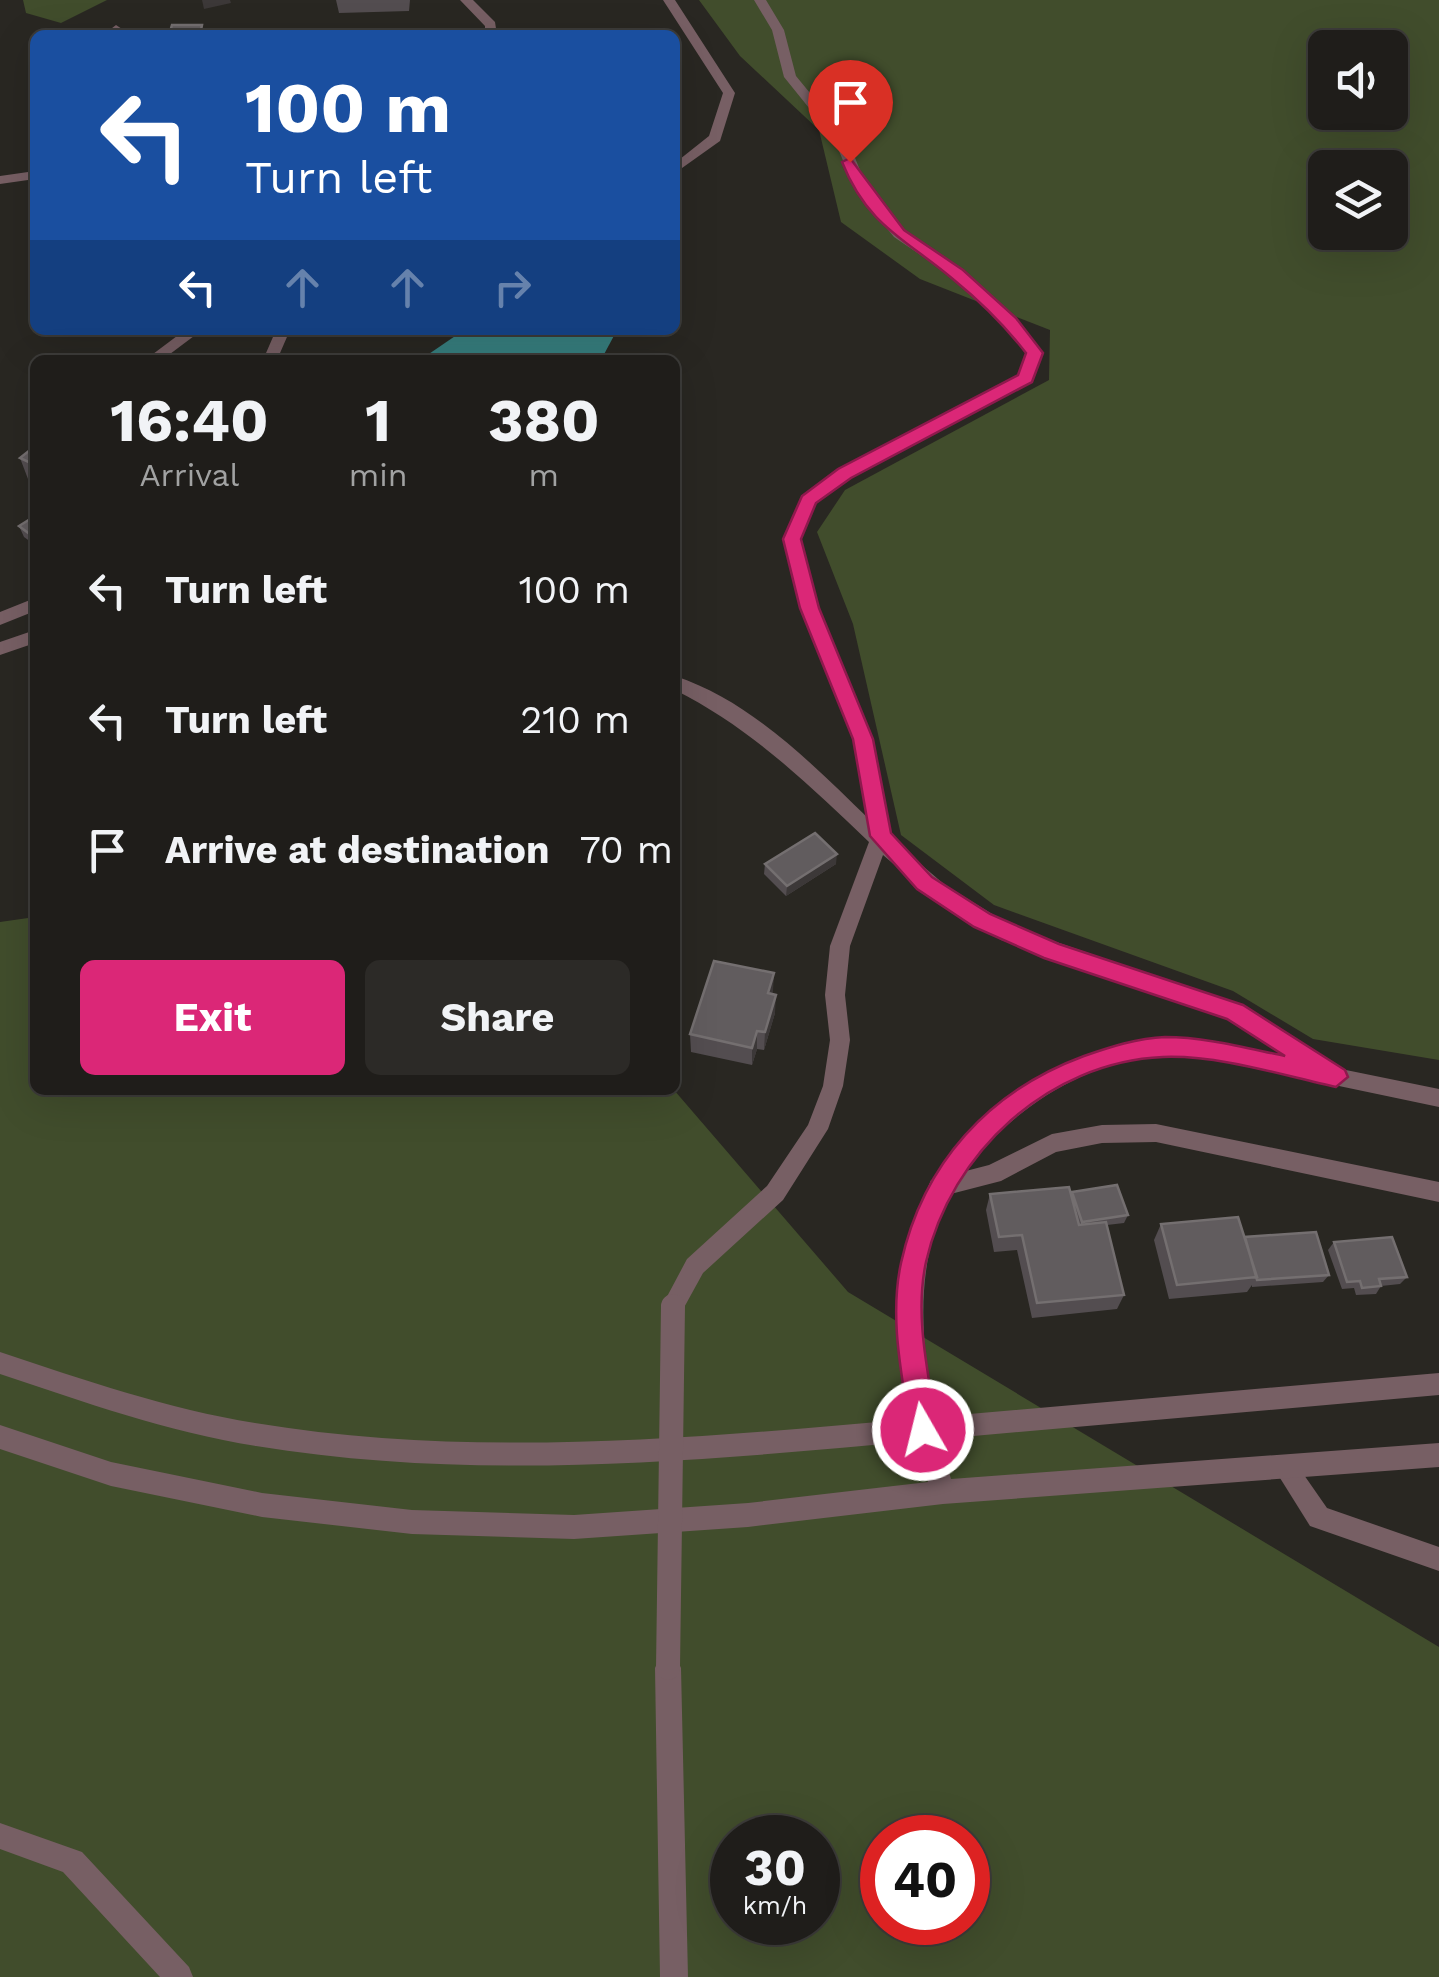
<!DOCTYPE html>
<html lang="en">
<head>
<meta charset="utf-8">
<style>
	:root { --surface:#1f1d1a; --page:#2c2a27; --text:#f1f3f6; --muted:#a1a2a2; --line:#3c3b39; --accent:#db2777 }
	body { margin:0; font-family:"Work Sans",sans-serif; background:var(--page); color:var(--text); height:100vh; display:flex; flex-direction:column; font-size:38px; white-space:nowrap }
	* { box-sizing:border-box; margin:0 }
	p { font-size:32px; color:var(--muted) }
	.icon { flex:none; width:55px; height:55px; fill:none; stroke:currentColor; stroke-width:2; stroke-linecap:round; stroke-linejoin:round }
	.map { position:relative; flex:1; overflow:hidden }
	.side { position:absolute; left:30px; top:355px; width:650px; height:740px; display:flex; flex-direction:column; background:var(--surface); border-radius:15px; box-shadow:0 10px 40px #0002,0 0 0 2px var(--line) }
	.side>* { flex:none }
	.top-card { position:absolute; left:30px; top:30px; width:650px; height:305px; border-radius:15px; box-shadow:0 10px 40px #0002,0 0 0 2px var(--line); background:#1a4fa0; color:#fff; overflow:hidden }
	.buttons { position:absolute; left:1308px; top:30px; display:grid; gap:20px }
	.buttons a { display:grid; place-items:center; width:100px; height:100px; border-radius:15px; background:var(--surface); box-shadow:0 10px 40px #0002,0 0 0 2px var(--line); font-size:50px }
	.speed { position:absolute; left:710px; top:1815px; display:flex; gap:20px; font-size:50px; font-weight:700; text-align:center }
	.speed>* { display:grid; place-content:center; width:130px; height:130px; border-radius:50%; background:var(--surface); box-shadow:0 10px 40px #0002,0 0 0 2px var(--line); line-height:1 }
	.speed small { font-size:25px; font-weight:400 }
	.speed .limit { border:15px solid #d22; background:#fff; color:#111 }
	.pin { position:absolute; display:grid; place-items:center; width:85px; height:85px; color:#fff; margin:-102px -42px; border-radius:50% 50% 50% 0; rotate:-45deg; box-shadow:0 0 10px #0007 }
	.pin .icon { rotate:45deg }
	.me { position:absolute; width:110px; margin:-55px; rotate:352deg; stroke-linejoin:round; filter:drop-shadow(0 0 8px #0008) }
	.turn { display:flex; align-items:center; gap:35px; height:210px; padding:0 50px; font-size:45px }
	.turn .icon { width:130px; height:130px; stroke-width:2.5 }
	.turn b { display:block; font-size:70px; line-height:85px }
	.lanes { display:flex; align-items:center; height:95px; padding:0 50px; background:#0003; justify-content:center; gap:50px; direction:ltr }
	.lanes .off { opacity:.35 }
	.eta { display:flex; justify-content:space-evenly; align-items:center; height:170px; text-align:center }
	.eta b { font-size:60px; font-weight:700; line-height:70px }
	.cta { display:flex; gap:20px; margin-top:auto; padding:20px 50px }
	.cta a { flex:1; height:115px; border-radius:15px; background:var(--accent); color:#fff; font-size:40px; font-weight:700; line-height:115px; text-align:center }
	.cta a+a { background:var(--page); color:var(--text) }
	ul { padding:0; list-style:none }
	li { display:flex; align-items:center; gap:30px; height:130px; padding:0 50px }
	li div { flex:1 }
	li b { display:block; font-size:38px }
	li em { font-style:normal }
	.map>svg:first-child { display:block }
	.green { fill:#414d2c; fill-rule:evenodd }
	.water { fill:#377f7f }
	.lines { fill:none; stroke-linecap:round; stroke-linejoin:round }
	.service { fill:#775f64; fill-rule:evenodd }
	.minor { fill:#775f64; fill-rule:evenodd }
	.tertiary { fill:#775f64; fill-rule:evenodd }
	.minor-bridge { stroke:#775f64; stroke-width:24 }
	.wall { fill:#534d50 }
	.shaded-wall { fill:#3c3838 }
	.building { fill:#615c5e; stroke:#746f70; stroke-width:2.5 }
	.route { fill:#db2777; stroke:#8e194d; stroke-width:2.5 }
</style>
</head>
<body>
<div class="map">
<svg width="1439" height="1977" viewBox="0 0 1439 1977">
	<rect width="100%" height="100%" fill="#292722"/>
	<!-- green -->
	<path class="green" d="M23 0H107L61 23 26 13Z
		M699 0H1439V1060L1313 1039 1233 991 994 905 901 835 853 624 817 532 845 490 1049 380 1050 330 920 279 841 222 819 130 740 56ZM1325 48H1390V112H1325ZM1325 168H1390V232H1325Z
		M35 917V1090H674L848 1292 1439 1647V1977H0V922ZM732 1838H818V1922H732ZM882 1838H968V1922H882Z"/>
	<!-- water -->
	<path class="water" d="M464 330H617L601 360H420Z"/>
	<g class="lines">
		<!-- service -->
		<path class="service" d="M460 0H473L495 22 497 35H485V26Z
			M663 0H675L735 93 720 141 675 173V163L709 136 723 93Z
			M116 25 122 29 116 35H103Z
			M35 171V179L0 184V176Z
			M185 330H202L162 360H145Z
			M276 330H290L277 360H263Z
			M35 598V611L0 625V612Z"/>
		<!-- minor -->
		<path class="minor" d="M754 0H766L784 30 796 76 847 138 866 185 904 231 963 271 1016 319 1041 353 1031 381 850 478 815 503 800 539 818 608 872 739 890 838 945 885 1015 928 1241 1005 1344 1071 1347 1077 1344 1083 1337 1086 1330 1083 1227 1017 1001 940 931 896 883 855 850 946 845 995 850 1040 843 1086 828 1129 783 1200 703 1273 681 1313 673 1317 665 1313 662 1306 687 1259 767 1186 808 1125 823 1086 830 1040 825 995 830 946 869 842C808 784 751 728 675 690V676C751 701 812 764 868 818L854 739 802 608 784 539 802 496 838 470 1019 375 1027 353 1006 325 953 277 894 237 855 189 834 139 784 77 772 30Z
			M35 630V643L0 655V642Z
			M1156 1124 1439 1182V1202L1156 1142 1102 1143 1056 1152 1001 1181 939 1197 931 1194 928 1187 931 1180 989 1165 1052 1134 1102 1125Z
			M1287 1458 1295 1462 1327 1508 1439 1547V1571L1310 1526 1275 1470 1279 1462Z
			M668 1655 677 1659 681 1668 688 1977H660L655 1668 659 1659Z
			M0 1823 82 1852 189 1967 193 1977H160L63 1872 0 1849Z"/>
		<!-- tertiary -->
		<path class="tertiary" d="M1162 1039 1218 1044 1439 1089V1107C1382 1095 1325 1083 1268 1071 1236 1065 1204 1056 1171 1056 1120 1057 1072 1076 1031 1106 918 1188 910 1288 935 1417L1439 1373V1395L940 1439 951 1479 1439 1443V1467L943 1504 748 1527 574 1539 412 1534 262 1517 111 1486 0 1449V1425L111 1462 262 1493 412 1510 574 1515 748 1503 928 1482 917 1441C699 1461 474 1482 256 1446 168 1432 84 1402 0 1374V1352C84 1380 168 1409 255 1423 472 1459 695 1438 912 1419 888 1290 899 1177 1013 1096 1057 1064 1107 1044 1162 1039Z"/>
		<!-- minor-bridge -->
		<path class="minor-bridge" d="M668 1668 673 1306"/>
	</g>
	<!-- wall -->
	<path class="wall" d="M336 0H410L409 11 339 13Z
		M35 446V482L28 479 20 458Z
		M35 516V545L24 537 19 526Z
		M765 864H836L786 896 764 874Z
		M774 973 772 994 775 1013 764 1050 757 1049 752 1065 691 1052 690 1034Z
		M1072 1192 1128 1215 1124 1223 1107 1225 1124 1295 1117 1309 1032 1318 1017 1250 994 1252 986 1210 990 1194 1071 1195Z
		M1161 1224 1329 1275 1323 1282 1252 1287V1285L1247 1292 1169 1299 1154 1240Z
		M1334 1242 1407 1277 1400 1284 1381 1286 1376 1294 1356 1295 1354 1288 1342 1289 1328 1250Z"/>
	<!-- shaded-wall -->
	<path class="shaded-wall" d="M202 0H230L231 3 204 9Z
		M837 854 836 864 786 896 787 886Z
		M774 973 773 991 767 1011 768 993Z
		M776 995 775 1013 764 1050 765 1032Z
		M757 1031V1049L752 1065V1048Z"/>
	<!-- building -->
	<path class="building" d="M172 25H202L200 35H169Z
		M35 446V465L20 458Z
		M35 516V538L19 526Z
		M815 833 837 854 787 886 765 864Z
		M714 961 774 973 768 993 776 995 765 1032 757 1031 752 1048 690 1034Z
		M1117 1185 1128 1215 1082 1222 1072 1192Z
		M1069 1187 1079 1225 1106 1222 1124 1295 1037 1303 1022 1235 999 1237 990 1194Z
		M1238 1217 1257 1277 1177 1285 1161 1224Z
		M1316 1232 1329 1275 1257 1280 1245 1237Z
		M1392 1237 1407 1277 1379 1279 1381 1286 1362 1288 1360 1281 1347 1282 1334 1242Z"/>
	<!-- route -->
	<path class="route" d="M850 158 904 230 963 270 1016 318 1043 353 1032 382 851 478 816 503 801 539 819 608 873 739 891 833 932 877 990 914 1059 944 1243 1005 1345 1070 1348 1077 1336 1087C1281 1075 1220 1055 1163 1057 1048 1062 951 1153 926 1262 914 1317 929 1375 937 1430L933 1439 923 1443 914 1439 910 1430C902 1375 889 1318 901 1263 923 1163 989 1091 1084 1056 1110 1047 1137 1038 1165 1037 1205 1037 1246 1048 1285 1056L1227 1019 1044 958 974 927 917 889 870 836 853 739 800 608 783 539 802 496 838 469 1018 375 1026 353C1005 326 981 302 954 280 906 239 868 227 842 162Z"/>
</svg>
<div class="buttons">
<a><svg class="icon" aria-label="sound" viewBox="0 0 24 24"><path d="M4 9h4l5-4v14l-5-4H4zM17 9q2 3 0 6"/></svg></a>
<a><svg class="icon" aria-label="layers" viewBox="0 0 24 24"><path d="M12 4l9 5-9 5-9-5zM3 14l9 5 9-5"/></svg></a>
</div>
<div class="speed"><div>30<small>km/h</small></div><div class="limit">40</div></div>
<div class="pin" style="left:850px;top:162px;background:#d93025"><svg class="icon" aria-label="arrive" viewBox="0 0 24 24"><path d="M6 21V4h12l-3 4 3 4H6"/></svg></div>
<svg class="me" style="left:923px;top:1430px" viewBox="-20 -20 40 40"><circle r="17" fill="#db2777" stroke="#fff" stroke-width="3"/><path d="M0-11L8 9 0 5-8 9z" fill="#fff"/></svg>
<div class="top-card">
<div class="turn"><svg class="icon" aria-label="left" viewBox="0 0 24 24"><path d="M17 20v-9H6M10 6l-5 5 5 5"/></svg><div><b>100 m</b>Turn left</div></div>
<div class="lanes"><svg class="icon" aria-label="left" viewBox="0 0 24 24"><path d="M17 20v-9H6M10 6l-5 5 5 5"/></svg><svg class="icon off" aria-label="ahead" viewBox="0 0 24 24"><path d="M12 20V5M6 11l6-6 6 6"/></svg><svg class="icon off" aria-label="ahead" viewBox="0 0 24 24"><path d="M12 20V5M6 11l6-6 6 6"/></svg><svg class="icon off" aria-label="right" viewBox="0 0 24 24"><path d="M7 20v-9h11M14 6l5 5-5 5"/></svg></div>
</div>
<section class="side">
<div class="eta">
<div><b>16:40</b><p>Arrival</p></div>
<div><b>1</b><p>min</p></div>
<div><b>380</b><p>m</p></div>
</div>
<ul>
<li><svg class="icon" aria-label="left" viewBox="0 0 24 24"><path d="M17 20v-9H6M10 6l-5 5 5 5"/></svg><div><b>Turn left</b></div><em>100 m</em></li>
<li><svg class="icon" aria-label="left" viewBox="0 0 24 24"><path d="M17 20v-9H6M10 6l-5 5 5 5"/></svg><div><b>Turn left</b></div><em>210 m</em></li>
<li><svg class="icon" aria-label="arrive" viewBox="0 0 24 24"><path d="M6 21V4h12l-3 4 3 4H6"/></svg><div><b>Arrive at destination</b></div><em>70 m</em></li>
</ul>
<div class="cta"><a>Exit</a><a>Share</a></div>
</section>
</div>
</body>
</html>
